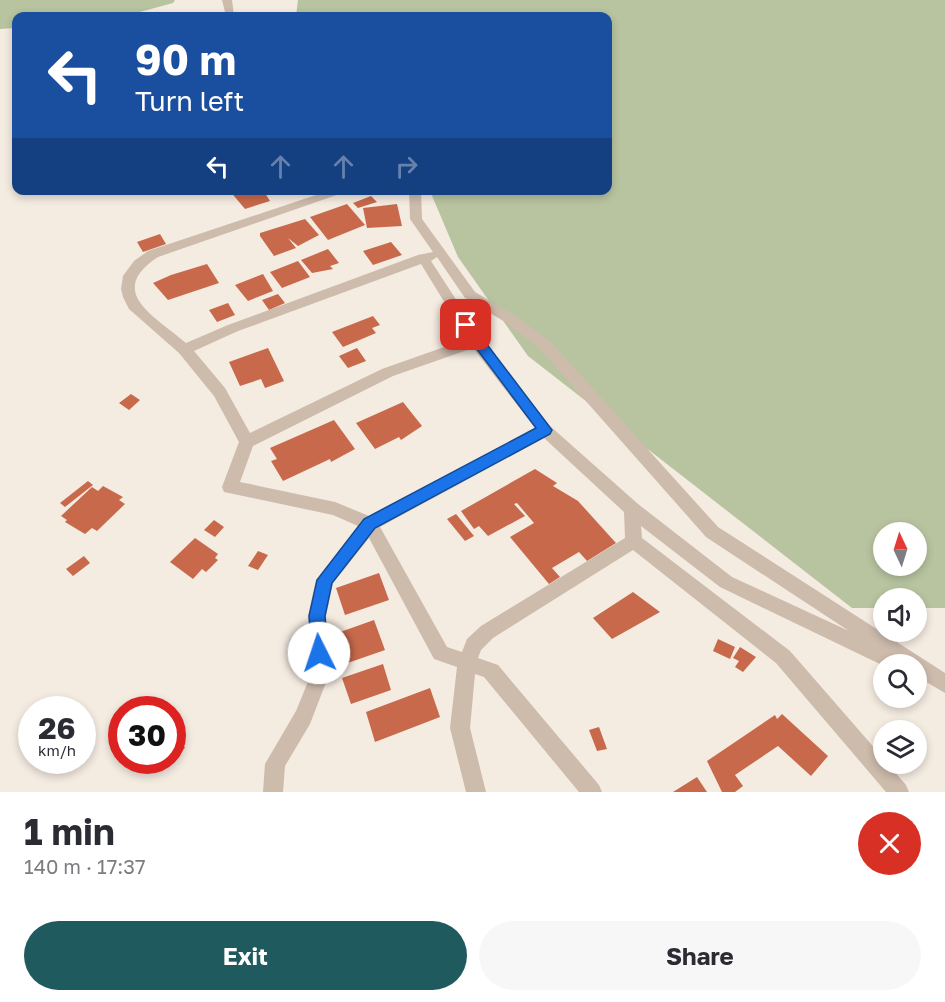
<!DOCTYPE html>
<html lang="en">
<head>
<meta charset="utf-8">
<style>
	:root { --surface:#fff; --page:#f7f7f7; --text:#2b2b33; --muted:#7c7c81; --accent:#1f5a5e }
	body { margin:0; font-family:"Golos Text",sans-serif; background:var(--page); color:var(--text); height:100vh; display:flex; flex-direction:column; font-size:22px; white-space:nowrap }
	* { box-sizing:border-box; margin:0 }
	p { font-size:20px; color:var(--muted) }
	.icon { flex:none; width:33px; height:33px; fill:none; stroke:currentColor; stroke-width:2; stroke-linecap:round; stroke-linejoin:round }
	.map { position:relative; height:792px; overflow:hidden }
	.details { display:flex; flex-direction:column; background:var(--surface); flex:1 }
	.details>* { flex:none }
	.top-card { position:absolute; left:12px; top:12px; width:600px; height:183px; border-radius:12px; box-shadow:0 3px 9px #0003; background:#1a4fa0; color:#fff; overflow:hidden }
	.needle { width:39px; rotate:356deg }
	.controls { position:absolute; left:873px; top:522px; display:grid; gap:12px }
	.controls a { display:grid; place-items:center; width:54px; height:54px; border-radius:50%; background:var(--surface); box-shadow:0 3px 9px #0003; font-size:30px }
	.speed { position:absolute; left:18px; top:696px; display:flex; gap:12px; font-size:30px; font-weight:700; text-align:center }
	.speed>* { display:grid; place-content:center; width:78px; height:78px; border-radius:50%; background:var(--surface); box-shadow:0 3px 9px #0003; line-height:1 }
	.speed small { font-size:15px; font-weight:400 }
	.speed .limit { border:9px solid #d22; background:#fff; color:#111 }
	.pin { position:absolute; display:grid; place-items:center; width:51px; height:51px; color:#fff; margin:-26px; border-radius:12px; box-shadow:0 3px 9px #0006 }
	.me { position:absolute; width:66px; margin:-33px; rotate:356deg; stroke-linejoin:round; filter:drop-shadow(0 0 4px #0008) }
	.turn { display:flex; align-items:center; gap:21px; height:126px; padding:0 24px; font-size:27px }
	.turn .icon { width:78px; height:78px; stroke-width:2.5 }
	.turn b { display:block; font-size:42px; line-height:51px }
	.lanes { display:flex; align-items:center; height:57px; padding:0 24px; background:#0003; justify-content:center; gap:30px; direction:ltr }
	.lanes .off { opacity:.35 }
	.round { display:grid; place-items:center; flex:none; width:63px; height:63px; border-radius:32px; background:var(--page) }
	.head { display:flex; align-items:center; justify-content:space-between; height:102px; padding:0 24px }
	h1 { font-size:36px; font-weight:700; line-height:45px }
	.primary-button { display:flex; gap:12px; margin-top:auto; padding:12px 24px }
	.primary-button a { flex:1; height:69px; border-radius:36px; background:var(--accent); color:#fff; font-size:24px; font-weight:700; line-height:69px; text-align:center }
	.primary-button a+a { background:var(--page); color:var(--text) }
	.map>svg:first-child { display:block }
	.green { fill:#b8c4a0; fill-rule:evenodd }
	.building { fill:#c8694b }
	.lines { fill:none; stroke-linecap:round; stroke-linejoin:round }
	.minor { fill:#cdbbac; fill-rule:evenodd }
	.route { fill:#1a73e8; stroke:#114b97; stroke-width:1.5 }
</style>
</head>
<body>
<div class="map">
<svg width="945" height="792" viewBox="0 0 945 792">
	<rect width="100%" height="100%" fill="#f4ebe1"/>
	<!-- green -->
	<path class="green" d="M0 0H175L173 3 125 16H16V28L0 29Z
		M298 0H945V608H917L916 598H884L883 608H852L528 356 458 257 430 191 608 190V16H296ZM884 532H916V566H884Z"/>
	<!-- building -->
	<path class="building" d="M229 190H263L270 201 245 209Z
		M371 196 377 202 358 208 353 203Z
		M347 204 365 225 328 240 310 217Z
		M397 204 402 226 367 228 363 208Z
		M305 219 319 235 298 246 288 238 296 248 274 256 260 236V233Z
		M160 234 166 244 143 252 137 242Z
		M391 242 402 255 373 265 363 251Z
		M328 249 339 263 330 266 333 269 312 273 301 260Z
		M298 261 310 277 282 288 270 272Z
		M207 264 219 283 168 300 153 283 171 275Z
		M263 274 273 291 248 301 235 285Z
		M278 294 285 303 269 310 262 300Z
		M228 303 235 315 217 322 209 310Z
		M373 316 380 325 372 328 376 333 343 347 332 332Z
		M268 348 284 381 265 388 261 379 240 386 229 362Z
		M357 348 366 361 348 368 339 356Z
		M131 394 140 400 129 410 119 403Z
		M403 402 422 426 401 440 399 437 375 449 356 423Z
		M334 420 355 449 331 462 330 459 283 481 271 461 277 459 270 448Z
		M535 469 557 483 553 486 578 501 616 543 587 561 579 552 552 568 560 577 549 584 510 537 534 523 517 503 514 504 525 516 488 536 479 526 474 529 461 511Z
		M88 481 93 485 65 507 60 503Z
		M103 486 123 497 119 500 125 504 97 531 92 528 85 534 65 522 67 520 61 516 92 487 98 491Z
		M456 514 474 536 465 541 447 519Z
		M214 520 224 527 215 537 204 530Z
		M195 538 218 554 215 558 218 560 206 572 202 569 193 579 170 562Z
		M258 551 268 555 258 570 248 566Z
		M84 556 90 563 73 576 66 569Z
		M379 573 389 600 345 615 336 588Z
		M633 592 660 612 612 639 593 618Z
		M374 620 385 650 339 666 329 636Z
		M718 639 735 647 730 659 713 651Z
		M740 647 756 657 743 672 735 667 739 661 733 658Z
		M383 664 391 690 351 704 342 678Z
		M430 688 440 717 375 742 366 712Z
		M782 714 828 756 811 776 778 746 735 775 743 786 735 792H722L707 761 775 715 777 719Z
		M599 727 607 749 597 751 589 730Z
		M179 738 185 748 178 753 172 743Z
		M697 777 707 792H673Z"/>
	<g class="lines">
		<!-- minor -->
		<path class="minor" d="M222 0H232L234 16H226Z
			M331 190H351L158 257C105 292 155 316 186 343L228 325 418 255 433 252 410 219 409 190H421L422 219 475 292 515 316 549 340 718 527 945 673V693L916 676V664H884V666L720 587 641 526 642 538 790 651 884 759V764H888L906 785 909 792H886L776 663 633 550 493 638 481 650 478 658 498 665 599 785 602 792H579L484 677 475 674 470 728 486 792H466L450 728 457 667 434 659 369 538 333 583 326 616 330 672 310 724 285 766 283 792H263L265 764 296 711 312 672 308 616 316 580 358 526 333 515 224 492 222 487 239 442 214 396 179 353 129 309 123 297 121 289 123 276 134 261 148 251ZM437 257 465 298 505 322 539 348 706 537 849 631 732 577 638 504 550 426 481 338 431 261ZM421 264 467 339 382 369 250 433 225 388 194 351 238 331ZM473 348 535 428 369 516 335 502 240 482 253 446 393 376ZM544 438 624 512 625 538 481 626 467 639 462 652 447 647 380 527Z"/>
	</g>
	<!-- route -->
	<path class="route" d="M466 321 470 322 552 430 550 434 375 528 332 583 325 616 328 653 325 659 319 661 313 659 309 616 317 580 364 519 536 428 461 328 459 325Z"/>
</svg>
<div class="controls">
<a><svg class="needle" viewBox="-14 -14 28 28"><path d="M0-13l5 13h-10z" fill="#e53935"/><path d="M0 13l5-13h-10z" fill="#7c7c81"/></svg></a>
<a><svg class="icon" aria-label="sound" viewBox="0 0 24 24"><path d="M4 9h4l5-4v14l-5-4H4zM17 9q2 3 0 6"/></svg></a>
<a><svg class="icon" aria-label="search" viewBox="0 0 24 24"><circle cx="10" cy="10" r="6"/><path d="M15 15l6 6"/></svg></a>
<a><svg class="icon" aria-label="layers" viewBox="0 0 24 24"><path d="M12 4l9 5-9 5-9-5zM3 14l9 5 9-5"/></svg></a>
</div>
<div class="speed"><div>26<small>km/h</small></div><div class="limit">30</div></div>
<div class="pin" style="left:466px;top:325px;background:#d93025"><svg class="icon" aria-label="arrive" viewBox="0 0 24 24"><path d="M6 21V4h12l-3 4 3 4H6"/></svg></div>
<svg class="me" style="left:319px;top:653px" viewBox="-20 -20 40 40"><circle r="19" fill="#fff"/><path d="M0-13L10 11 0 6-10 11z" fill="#1a73e8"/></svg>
<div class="top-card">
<div class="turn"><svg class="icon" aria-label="left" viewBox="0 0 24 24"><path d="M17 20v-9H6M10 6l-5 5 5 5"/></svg><div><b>90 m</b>Turn left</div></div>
<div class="lanes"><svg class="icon" aria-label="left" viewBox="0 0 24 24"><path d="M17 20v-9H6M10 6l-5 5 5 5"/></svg><svg class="icon off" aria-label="ahead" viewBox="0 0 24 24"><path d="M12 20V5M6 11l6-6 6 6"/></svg><svg class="icon off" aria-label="ahead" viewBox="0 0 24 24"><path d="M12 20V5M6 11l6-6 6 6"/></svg><svg class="icon off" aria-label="right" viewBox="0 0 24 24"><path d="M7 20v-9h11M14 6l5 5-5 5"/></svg></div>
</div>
</div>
<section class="details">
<div class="head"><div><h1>1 min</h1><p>140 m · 17:37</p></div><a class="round" style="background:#d93025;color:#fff"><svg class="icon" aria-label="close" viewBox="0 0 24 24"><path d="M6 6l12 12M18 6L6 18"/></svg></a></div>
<div class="primary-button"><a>Exit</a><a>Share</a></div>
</section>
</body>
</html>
